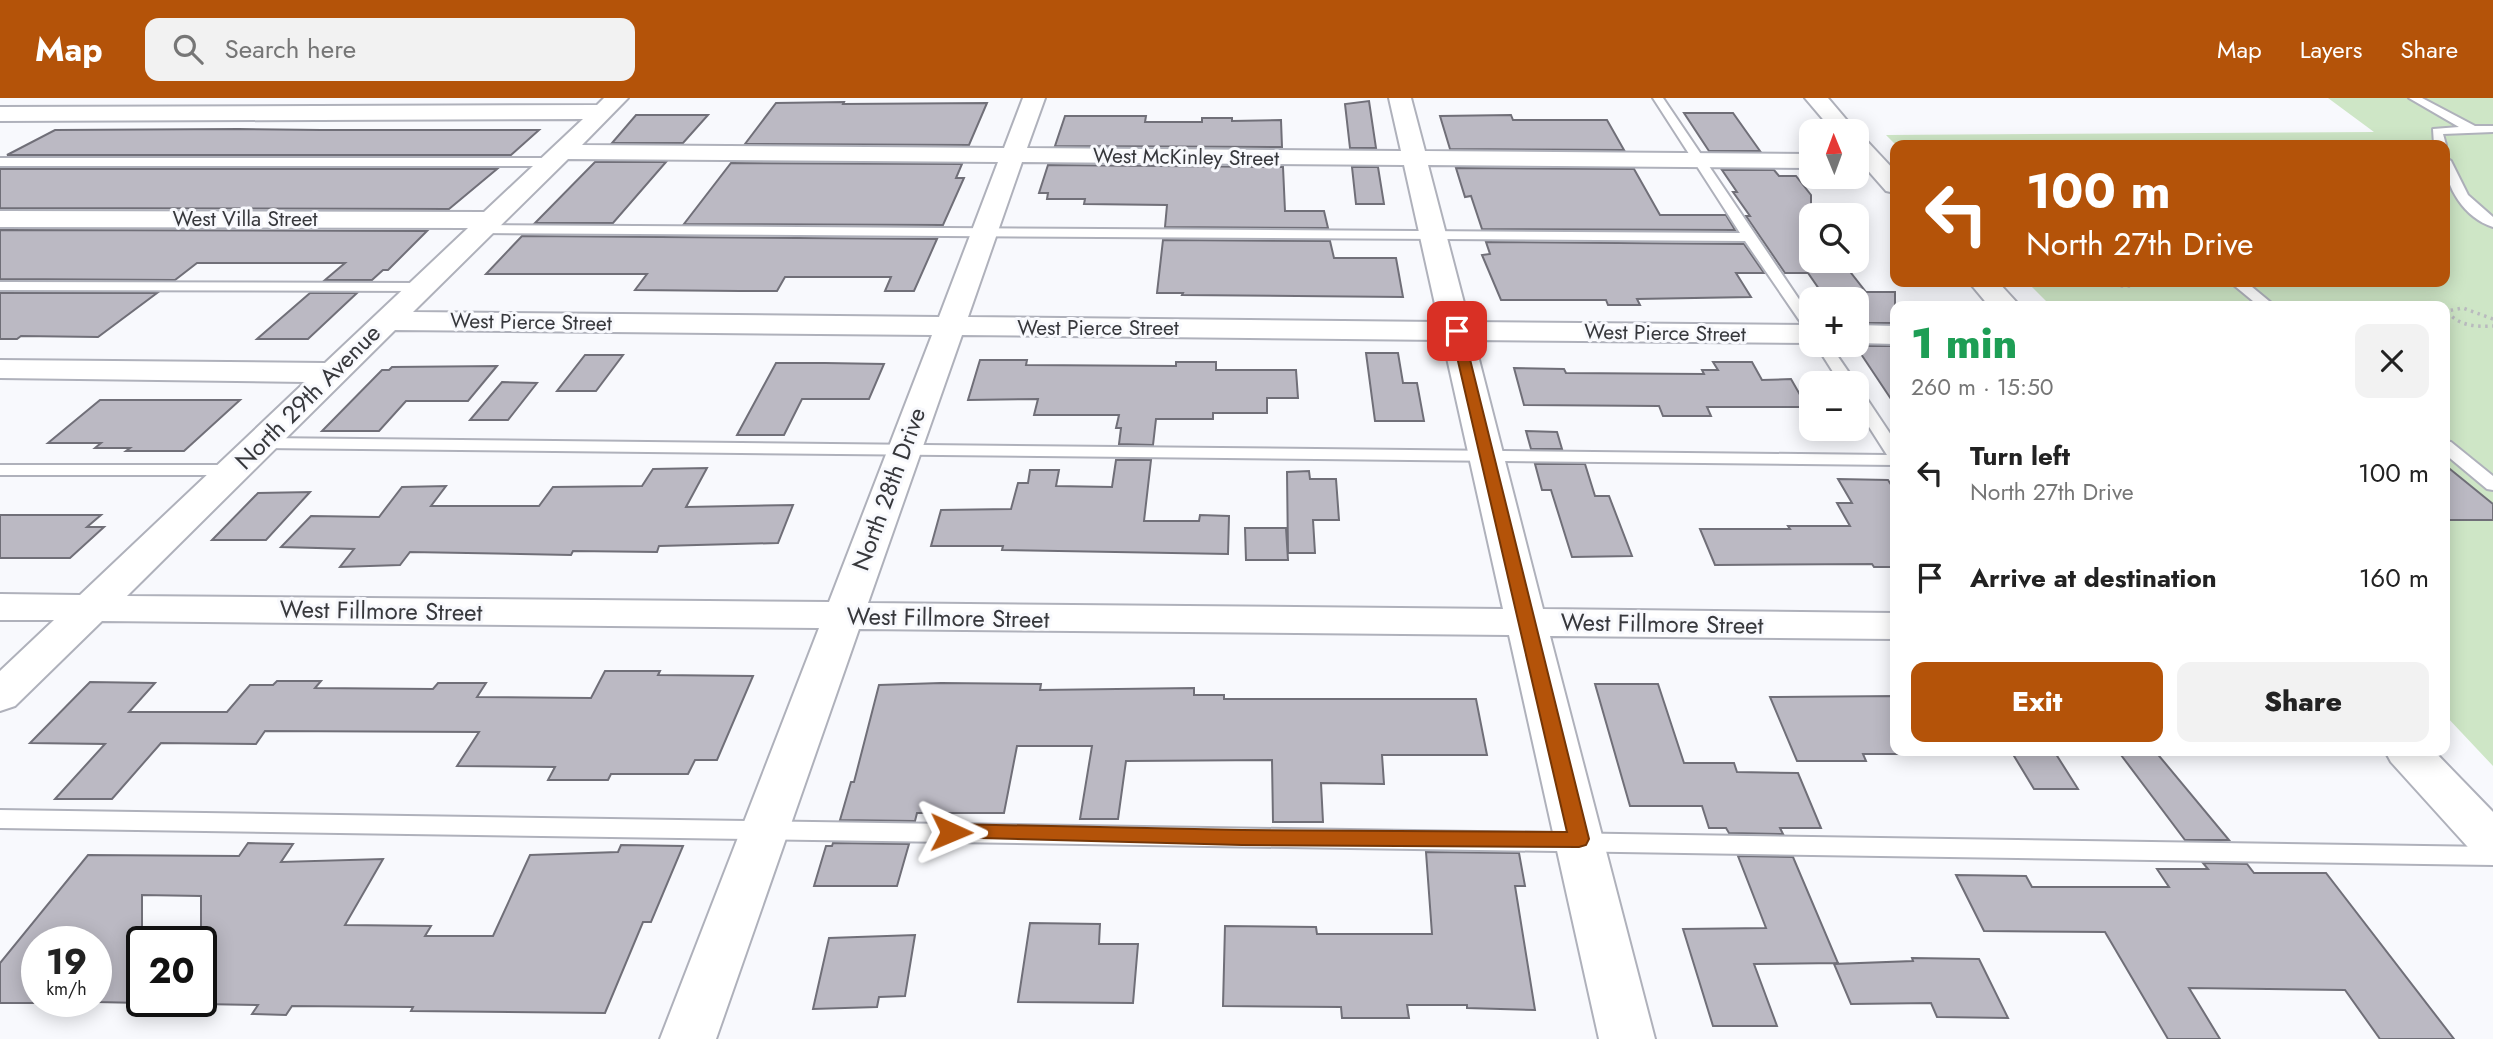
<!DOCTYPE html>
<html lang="en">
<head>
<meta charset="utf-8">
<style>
	:root { --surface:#fff; --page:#f2f2f2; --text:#222; --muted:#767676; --accent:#b45309 }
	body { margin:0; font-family:Jost,sans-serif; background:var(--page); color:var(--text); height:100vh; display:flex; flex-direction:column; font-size:26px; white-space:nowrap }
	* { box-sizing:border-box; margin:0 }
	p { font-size:23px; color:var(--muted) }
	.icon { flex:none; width:38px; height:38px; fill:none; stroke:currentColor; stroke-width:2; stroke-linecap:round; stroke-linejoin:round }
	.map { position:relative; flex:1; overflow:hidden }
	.details { position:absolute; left:1890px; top:203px; width:560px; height:455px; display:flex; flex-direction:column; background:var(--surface); border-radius:14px; box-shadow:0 4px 18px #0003 }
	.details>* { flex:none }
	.hud { position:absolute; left:1890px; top:42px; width:560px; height:147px; border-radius:14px; box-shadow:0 4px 18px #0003; background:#b45309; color:#fff; overflow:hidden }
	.needle { width:46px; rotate:359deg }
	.fabs { position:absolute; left:1799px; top:21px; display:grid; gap:14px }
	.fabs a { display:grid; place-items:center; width:70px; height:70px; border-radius:14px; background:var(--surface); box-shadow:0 4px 18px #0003; font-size:35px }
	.speed { position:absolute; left:21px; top:828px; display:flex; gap:14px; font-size:35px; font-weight:700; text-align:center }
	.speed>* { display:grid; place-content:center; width:91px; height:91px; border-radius:50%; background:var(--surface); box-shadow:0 4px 18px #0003; line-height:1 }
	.speed small { font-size:18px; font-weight:400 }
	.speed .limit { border:4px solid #111; border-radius:10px; background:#fff; color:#111 }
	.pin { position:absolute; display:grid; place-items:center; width:60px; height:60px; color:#fff; margin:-30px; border-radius:14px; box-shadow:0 4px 10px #0006 }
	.me { position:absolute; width:77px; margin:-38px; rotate:91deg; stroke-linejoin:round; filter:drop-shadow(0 0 5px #0008) }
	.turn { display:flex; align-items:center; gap:24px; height:147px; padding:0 21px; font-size:32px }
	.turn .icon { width:91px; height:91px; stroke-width:2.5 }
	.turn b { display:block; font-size:49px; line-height:60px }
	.round { display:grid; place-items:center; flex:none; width:74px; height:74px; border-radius:14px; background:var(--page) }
	.headline { display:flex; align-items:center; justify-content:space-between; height:119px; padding:0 21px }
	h1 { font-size:42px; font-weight:800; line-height:52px; color:#1e9e55 }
	.action { display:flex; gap:14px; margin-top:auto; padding:14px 21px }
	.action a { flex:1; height:80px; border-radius:14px; background:var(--accent); color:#fff; font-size:28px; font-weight:800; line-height:80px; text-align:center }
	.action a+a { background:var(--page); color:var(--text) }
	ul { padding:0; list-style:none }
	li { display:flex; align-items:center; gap:21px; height:105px; padding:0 21px }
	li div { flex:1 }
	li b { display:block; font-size:26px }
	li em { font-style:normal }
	header { display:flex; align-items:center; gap:42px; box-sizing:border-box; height:98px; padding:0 35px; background:var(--accent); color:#fff }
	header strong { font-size:33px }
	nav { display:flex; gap:38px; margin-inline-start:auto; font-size:24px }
	.search { width:490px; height:63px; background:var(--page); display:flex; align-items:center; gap:18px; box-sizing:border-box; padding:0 24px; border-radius:14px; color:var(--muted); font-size:26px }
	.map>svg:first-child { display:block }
	.green { fill:#cee6c6 }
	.building { fill:#bbb9c3; stroke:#706f78; stroke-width:2 }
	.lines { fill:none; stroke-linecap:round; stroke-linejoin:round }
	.service-casing { stroke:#afb1bb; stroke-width:4 }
	.minor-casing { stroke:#afb1bb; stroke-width:4 }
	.secondary-casing { stroke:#afb1bb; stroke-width:4 }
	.path { stroke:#b9babe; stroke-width:3.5; stroke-dasharray:2.5 4.5; stroke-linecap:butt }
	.service { fill:#fff; fill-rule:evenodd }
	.minor { fill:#fff; fill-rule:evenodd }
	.secondary { fill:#fff; fill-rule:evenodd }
	.route { fill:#b45309; stroke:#753606; stroke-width:2 }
	.labels { text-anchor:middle; stroke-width:6; stroke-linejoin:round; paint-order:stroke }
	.far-street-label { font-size:21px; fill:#37383c; stroke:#f8f9fd }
	.street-label { font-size:24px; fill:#37383c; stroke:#f8f9fd }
</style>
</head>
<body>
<header>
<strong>Map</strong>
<div class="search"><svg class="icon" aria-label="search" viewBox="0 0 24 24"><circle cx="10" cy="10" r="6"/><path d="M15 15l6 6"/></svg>Search here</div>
<nav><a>Map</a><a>Layers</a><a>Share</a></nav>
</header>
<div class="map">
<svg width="2493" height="941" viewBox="0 0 2493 941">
	<rect width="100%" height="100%" fill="#f8f9fd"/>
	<!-- green -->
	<path class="green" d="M2328 0H2493V668L2445 617V208H2051L2027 184H2445V47H1896L1886 37 2374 34Z"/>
	<!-- building -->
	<path class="building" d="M1369 3 1376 50H1350L1345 6Z
		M844 4 843 6 987 5 969 47 745 46 776 5Z
		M1684 15H1733L1760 53H1709Z
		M636 17H708L683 45H612Z
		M1511 17 1513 22H1607L1624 52 1450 51 1440 18Z
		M1065 18H1146L1145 24H1202V20H1232V23L1281 22 1282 49 1055 48Z
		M239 31 321 32H539L511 57H7L55 32Z
		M595 64H666L613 125H535Z
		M731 65 962 66 956 80H964L943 127 684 126Z
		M1048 67 1283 69 1285 113H1324L1328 130 1165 129 1167 107 1084 106 1085 101H1047L1048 95H1039Z
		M1352 69H1378L1384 106H1356Z
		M1456 70 1634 71 1660 117H1726L1735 132 1482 131 1471 98 1465 99Z
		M0 71H497L449 111 0 110Z
		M1722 72H1774L1779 78H1796L1811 97V166H1844L1866 194H1895V225H1857V201H1826L1808 175H1785L1746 118H1750L1733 94H1737Z
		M0 132 427 133 388 172H383L372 182H325L345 165H197L175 182 0 181Z
		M522 138 937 141 914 193H885L891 179H785L777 193H740L635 192 647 176H486Z
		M1163 142 1330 143 1334 160H1396L1403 199 1182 197 1183 195H1157Z
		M1486 144 1744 146 1764 175H1736L1751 199 1637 201 1640 207H1608L1606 202H1501L1482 157 1490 156Z
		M0 195H157L98 239 21 238 17 241H0Z
		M310 195H357L308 241H257Z
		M1857 248H1895V307L1857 250Z
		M1366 255H1398L1403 285H1417L1424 323H1375Z
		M585 257H623L596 293H557Z
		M980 262H1027L1026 267 1176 268V264H1216V272H1296L1298 300H1267V315H1213V321H1156L1153 347 1119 346 1121 330H1116L1119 317H1034L1038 301 968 302Z
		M1713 264H1752L1762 282 1791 281 1807 309H1707L1711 318H1663L1659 308 1524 307 1514 270 1564 271 1566 275 1704 276 1702 272H1718Z
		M776 265H825L884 266 869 301H802L784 337H737Z
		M497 268 468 303H406L379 333H322L382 272H389L392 269Z
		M502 284 537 285 508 322H470Z
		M100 302H240L184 353H126L130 350H95L101 345H48Z
		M1526 333 1557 334 1562 351H1531Z
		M1116 362H1151L1144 423H1199L1200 417 1229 418 1228 456 1002 452 1003 448H931L941 412 1011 411 1018 385H1028L1030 372H1059L1056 388 1112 389Z
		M1535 366H1585L1595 398H1609L1632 458 1572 459 1551 392H1542Z
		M2445 367 2493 406V422H2445Z
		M707 370 686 409 793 407 778 445 659 448 657 454 573 453 571 457 410 454 400 467 340 469 354 451 281 449 311 418 379 419 402 389 446 388 431 408H539L553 389 642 388 653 371Z
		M1309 373 1310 381H1336L1339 422H1313L1315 455H1288L1287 374Z
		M1838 381 1888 382 1895 393V469H1874L1872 466 1715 467 1700 431H1790L1788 428H1850L1837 405H1852Z
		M310 394 266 442H212L258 395Z
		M0 417H101L87 429H104L70 460H0Z
		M1245 430H1286L1288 462H1246Z
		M605 573H660L658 577 753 578 717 662H695L688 676H611L608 682H548L555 669 457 668 479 634 265 633 256 646 161 645 112 701H55L105 646 30 645 90 584 155 585 129 614H227L250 587H273L277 583H321L315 590 433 591 438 585H486L477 599 591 600Z
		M941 585 1041 586 1040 592 1194 590V597H1224V601H1476L1487 657H1382L1384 686 1321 685 1323 724H1273L1272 662 1126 663 1118 721H1080L1092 648H1017L1004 715H917L915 723 840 722 851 684H854L879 587Z
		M1595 586H1658L1684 665H1734L1737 674 1798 675 1821 730H1780L1783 736 1729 735 1726 730H1709L1702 708H1630Z
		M1895 598V653L1901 656H1863L1866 663H1797L1770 599Z
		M2011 653H2054L2078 691H2034Z
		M2118 653H2155L2229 742H2185Z
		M248 745 293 746 281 764 383 761 345 827 431 828 425 838H493L530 757 618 754 621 747 683 748 651 824H643L605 915 411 913 413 909 292 908 286 917 252 916 258 907 201 906V798L142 797V905L96 904V844H37V905H0V865L88 757 239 758Z
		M833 745 909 746 897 788H814L826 748H832Z
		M1426 754 1519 755 1525 788H1515L1535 912 1467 910V907H1407L1409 920H1342L1341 909 1223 908 1225 828 1316 829 1317 836H1432Z
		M1738 758 1793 759 1838 865 1754 866 1777 928H1713L1683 831 1766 830Z
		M2203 765 2247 766 2254 775H2326L2454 941H2380L2345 892 2189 890 2220 941H2168L2105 834 1984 833 1956 777 2026 778 2032 789H2169L2157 771H2208Z
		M1030 825 1100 826 1099 846H1138L1133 905 1018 904Z
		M915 837 905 898 879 899 877 909 813 911 829 840Z
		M1912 860 1979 861 2008 920 1937 919 1931 905 1851 906 1834 866 1913 863Z"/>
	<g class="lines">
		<defs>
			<path id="service" d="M1653 0H1663L1811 219V233L1806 232 1745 143 481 135 474 131 481 127 1740 135Z
				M2409 0H2422L2475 28H2493V34L2443 36 2446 47 2445 49 2434 47 2433 31 2459 29Z
				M2445 59 2451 63 2468 97 2493 119V129C2464 120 2444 88 2445 59Z
				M0 60H551L557 64 551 68H0Z
				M0 184 421 185 428 189 421 193 0 192Z
				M2230 184H2246L2275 208H2259Z
				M1816 247H1830L1856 285H1840Z
				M1857 293 1863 295 1895 343V367L262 350 253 345 262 340 1887 357 1857 310Z
				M2445 343 2451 344 2493 378V392L2487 391 2445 356Z
				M0 367H234L243 372 234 377H0Z
				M0 712 2493 749V767L0 730Z"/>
			<path id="minor" d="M604 0H628L582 47 1004 50 1023 0H1045L1027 50 1401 53 1389 0H1411L1425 53 1811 56V70L1428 67 1469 224 1811 227V245L1474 242 1543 511 1895 515V541L1550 538 1655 941H1599L1509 537 859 531 716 941H660L819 530 102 523 15 608 0 613V573L54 522H0V496L80 497 305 284 0 280V262L325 265 468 130 0 129V113L484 114 583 21 0 23V9L597 7ZM568 61 998 64 939 219 413 214ZM1022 64 1404 67 1439 224 968 219ZM395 232 932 237 829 504 127 498ZM962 237 1443 242 1503 511 868 505Z
				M1857 227 1895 228V246L1857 245Z"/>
			<path id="secondary" d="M1805 0H1828L1856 33H1833Z
				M1857 39 1865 41 1895 73V95L1886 93 1857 60Z
				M1969 184H1998L2020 208H1989Z
				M2385 653H2434L2493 714V764L2476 758 2391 664Z"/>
		</defs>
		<!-- service casing -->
		<use href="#service" class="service-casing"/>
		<!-- minor casing -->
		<use href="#minor" class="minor-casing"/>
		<!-- secondary casing -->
		<use href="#secondary" class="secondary-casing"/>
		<!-- path -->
		<path class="path" d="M2115 184 2120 188H2132
			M2164 184H2175
			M2493 221 2463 210 2447 213C2458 228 2476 229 2493 228"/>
		<!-- service -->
		<use href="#service" class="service"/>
		<!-- minor -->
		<use href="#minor" class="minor"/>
		<!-- secondary -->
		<use href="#secondary" class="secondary"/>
	</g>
	<!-- route -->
	<path class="route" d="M1457 229 1463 233 1589 741 1586 747 1579 749 1242 747 944 739 941 734 944 728 951 726 1242 732 1567 734 1451 233Z"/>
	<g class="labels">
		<!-- far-street labels -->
		<g class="far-street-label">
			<text transform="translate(1186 59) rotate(1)" y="7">West McKinley Street</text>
			<text x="245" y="128">West Villa Street</text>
			<text transform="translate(531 224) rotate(1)" y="7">West Pierce Street</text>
			<text x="1098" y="237">West Pierce Street</text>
			<text transform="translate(1665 235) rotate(1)" y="7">West Pierce Street</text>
		</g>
		<!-- street labels -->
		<g class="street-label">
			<text transform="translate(308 299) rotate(-45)" y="8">North 29th Avenue</text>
			<text transform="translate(889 391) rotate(-70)" y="8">North 28th Drive</text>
			<text transform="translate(381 513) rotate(1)" y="8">West Fillmore Street</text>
			<text transform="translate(948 520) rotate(1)" y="8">West Fillmore Street</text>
			<text transform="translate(1662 526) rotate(1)" y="8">West Fillmore Street</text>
		</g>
	</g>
</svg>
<div class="fabs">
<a><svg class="needle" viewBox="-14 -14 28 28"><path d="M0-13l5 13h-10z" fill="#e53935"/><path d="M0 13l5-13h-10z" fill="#767676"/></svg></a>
<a><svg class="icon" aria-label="search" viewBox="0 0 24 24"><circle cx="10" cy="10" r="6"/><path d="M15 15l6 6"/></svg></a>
<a>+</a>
<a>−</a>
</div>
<div class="speed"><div>19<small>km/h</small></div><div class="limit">20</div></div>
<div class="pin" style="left:1457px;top:233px;background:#d93025"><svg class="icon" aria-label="arrive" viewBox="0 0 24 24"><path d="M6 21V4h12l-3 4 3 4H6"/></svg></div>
<svg class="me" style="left:951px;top:734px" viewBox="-20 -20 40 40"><path d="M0-17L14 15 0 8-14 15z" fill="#b45309" stroke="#fff" stroke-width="4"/></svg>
<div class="hud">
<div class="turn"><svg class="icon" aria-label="left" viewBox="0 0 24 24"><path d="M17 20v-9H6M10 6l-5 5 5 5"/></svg><div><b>100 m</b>North 27th Drive</div></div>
</div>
<section class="details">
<div class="headline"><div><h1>1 min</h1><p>260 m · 15:50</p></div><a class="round"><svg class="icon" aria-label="close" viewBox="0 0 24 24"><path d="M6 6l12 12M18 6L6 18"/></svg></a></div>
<ul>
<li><svg class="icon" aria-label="left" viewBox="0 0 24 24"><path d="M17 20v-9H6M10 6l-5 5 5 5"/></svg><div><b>Turn left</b><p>North 27th Drive</p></div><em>100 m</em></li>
<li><svg class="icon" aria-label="arrive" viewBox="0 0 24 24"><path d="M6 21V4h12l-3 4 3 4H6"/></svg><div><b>Arrive at destination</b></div><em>160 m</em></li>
</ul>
<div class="action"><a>Exit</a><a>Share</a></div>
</section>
</div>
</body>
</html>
